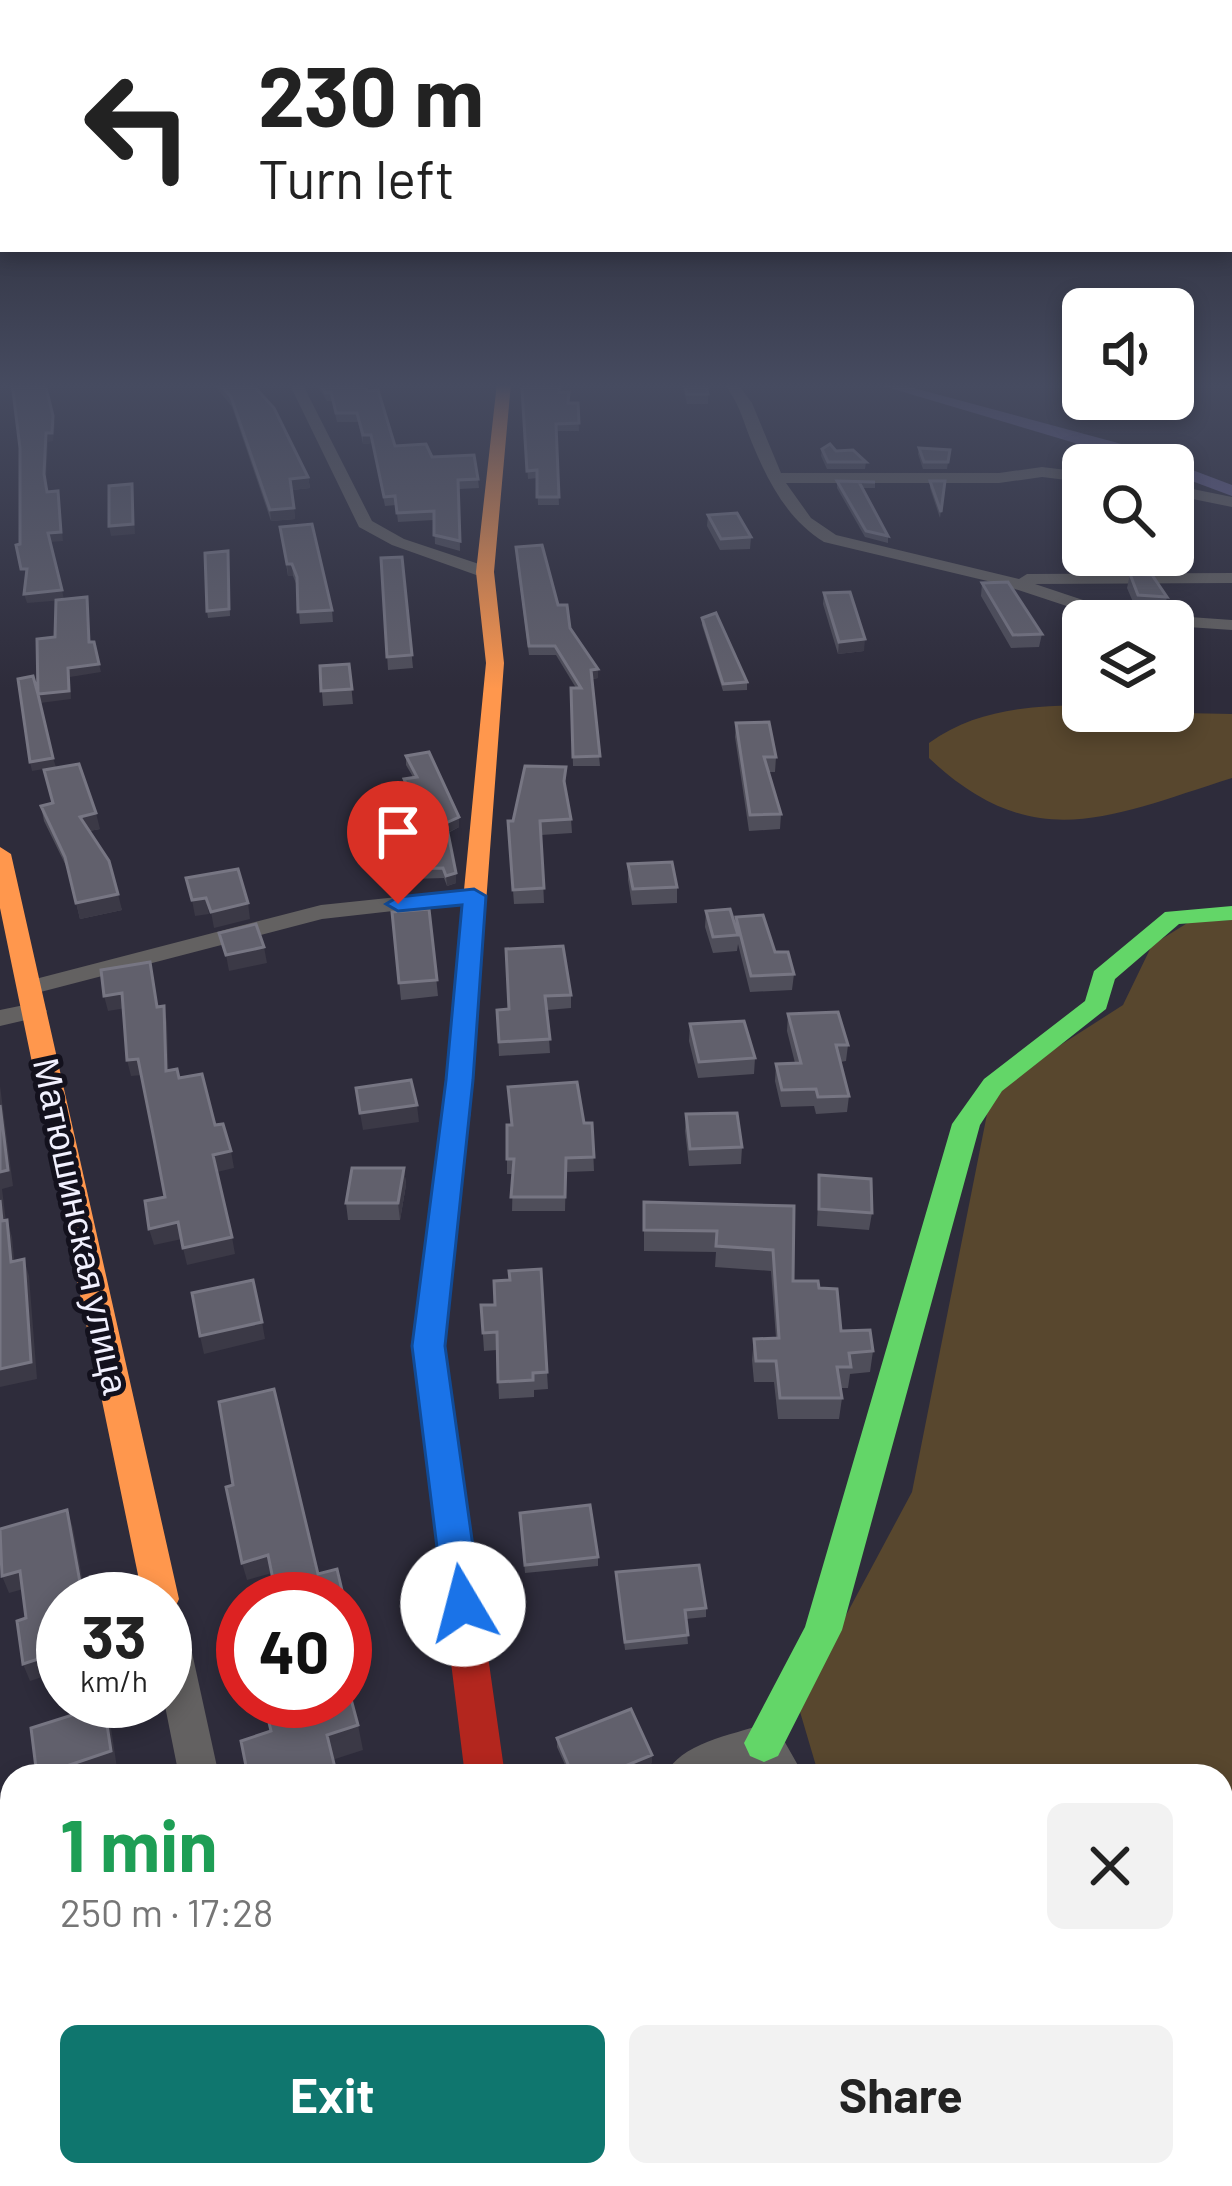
<!DOCTYPE html>
<html lang="en">
<head>
<meta charset="utf-8">
<style>
	:root { --surface:#fff; --page:#f2f2f2; --text:#222; --muted:#767676; --accent:#0f766e }
	body { margin:0; font-family:Barlow,sans-serif; background:var(--page); color:var(--text); height:100vh; display:flex; flex-direction:column; font-size:45px; white-space:nowrap }
	* { box-sizing:border-box; margin:0 }
	p { font-size:39px; color:var(--muted) }
	.icon { flex:none; width:66px; height:66px; fill:none; stroke:currentColor; stroke-width:2; stroke-linecap:round; stroke-linejoin:round }
	.map { position:relative; flex:1; overflow:hidden }
	.sheet { position:absolute; left:0px; top:1764px; width:1233px; height:423px; display:flex; flex-direction:column; background:var(--surface); border-radius:36px 36px 0 0; box-shadow:0 6px 18px #0003 }
	.sheet>* { flex:none }
	.top-card { position:absolute; left:0px; top:0px; width:1233px; height:252px; box-shadow:0 6px 18px #0003; background:#fff; color:var(--text); overflow:hidden }
	.buttons { position:absolute; left:1062px; top:288px; display:grid; gap:24px }
	.buttons a { display:grid; place-items:center; width:132px; height:132px; border-radius:18px; background:var(--surface); box-shadow:0 6px 18px #0003; font-size:60px }
	.speed { position:absolute; left:36px; top:1572px; display:flex; gap:24px; font-size:60px; font-weight:700; text-align:center }
	.speed>* { display:grid; place-content:center; width:156px; height:156px; border-radius:50%; background:var(--surface); box-shadow:0 6px 18px #0003; line-height:1 }
	.speed small { font-size:30px; font-weight:400 }
	.speed .limit { border:18px solid #d22; background:#fff; color:#111 }
	.pin { position:absolute; display:grid; place-items:center; width:102px; height:102px; color:#fff; margin:-123px -51px; border-radius:50% 50% 50% 0; rotate:-45deg; box-shadow:0 0 12px #0007 }
	.pin .icon { rotate:45deg }
	.me { position:absolute; width:132px; margin:-66px; rotate:352deg; stroke-linejoin:round; filter:drop-shadow(0 0 9px #0008) }
	.turn { display:flex; align-items:center; gap:42px; height:252px; padding:0 60px; font-size:54px }
	.turn .icon { width:156px; height:156px; stroke-width:2.5 }
	.turn b { display:block; font-size:84px; line-height:102px }
	.round { display:grid; place-items:center; flex:none; width:126px; height:126px; border-radius:18px; background:var(--page) }
	.summary { display:flex; align-items:center; justify-content:space-between; height:204px; padding:0 60px }
	h1 { font-size:72px; font-weight:700; line-height:90px; color:#1e9e55 }
	.button { display:flex; gap:24px; margin-top:auto; padding:24px 60px }
	.button a { flex:1; height:138px; border-radius:18px; background:var(--accent); color:#fff; font-size:48px; font-weight:700; line-height:138px; text-align:center }
	.button a+a { background:var(--page); color:var(--text) }
	.map>svg:first-child { display:block }
	.green { fill:#58472e }
	.lines { fill:none; stroke-linecap:round; stroke-linejoin:round }
	.canal { fill:#65608d; fill-rule:evenodd }
	.street { fill:#636161; fill-rule:evenodd }
	.fast { fill:#63d668; fill-rule:evenodd }
	.slow { fill:#ff974d; fill-rule:evenodd }
	.jam { fill:#b3261e; fill-rule:evenodd }
	.wall { fill:#4f4e5a }
	.shaded-wall { fill:#3b3946 }
	.building { fill:#61606c; stroke:#777683; stroke-width:3 }
	.route { fill:#1a73e8; stroke:#114b97; stroke-width:3 }
	.labels { text-anchor:middle; stroke-width:10; stroke-linejoin:round; paint-order:stroke }
	.street-label { font-size:36px; fill:#f1f0fe; stroke:#13111d }
</style>
</head>
<body>
<div class="map">
<svg width="1232" height="2186" viewBox="0 0 1232 2186">
	<rect width="100%" height="100%" fill="#2e2c3b"/>
	<!-- green -->
	<path class="green" d="M1083 705V711L1232 714V778C1111 816 1034 857 929 758V743C975 710 1027 706 1083 705Z
		M1232 920V2186H1191L1181 2175H1221V1776H819L798 1705 912 1492 992 1089 1123 1005 1152 945 1189 922Z"/>
	<g class="lines">
		<!-- canal -->
		<path class="canal" d="M873 383H895L1129 446 1232 485V496L1173 474V465H1149Z"/>
		<!-- street -->
		<path class="street" d="M289 383H302L372 521 404 539 491 568V576H479L392 545 359 527Z
			M723 383H737L752 403 781 473H999L1042 467 1083 472V482L1042 477 999 483H786L811 518 836 535 1019 579 1027 574 1232 573V583L1035 584 1119 612 1232 620V630L1173 626V621H1112L1000 584 824 542C788 520 768 482 752 443 743 421 739 401 723 383Z
			M1173 485 1232 497V507L1173 495Z
			M474 889 482 891 486 896 482 901 322 919 29 995 17 988 20 983 321 905Z
			M34 1003 43 1006 47 1011 43 1016 0 1026V1010Z
			M165 1600 178 1604 184 1616 219 1776H179L164 1701Z
			M764 1724 778 1730 804 1776H762L755 1765 722 1776H665C679 1743 732 1735 764 1724Z
			M12 2130V2175H19L0 2183V2135Z
			M315 2175H363L366 2186H318Z
			M1105 2175H1157L1162 2186H1110Z"/>
		<!-- fast -->
		<path class="fast" d="M1232 906V920L1179 924 1115 979 1106 1009 1002 1091 980 1125 842 1630 778 1756 764 1762 750 1756 744 1743 805 1627 952 1124 984 1079 1085 1001 1094 971 1165 912Z"/>
		<!-- slow -->
		<path class="slow" d="M497 383H511L494 572 504 663 470 1117 456 1126 442 1117 486 663 476 572Z
			M0 847 11 854 179 1599 174 1610 165 1614V1599H143L0 908Z"/>
		<!-- jam -->
		<path class="jam" d="M456 1108 470 1117 444 1346 505 1776H465L412 1346 442 1117Z"/>
	</g>
	<!-- wall -->
	<path class="wall" d="M213 383H251L308 477 310 488 292 490 295 519 271 521 232 407Z
		M315 383H360L395 446 432 457 478 479 479 488 459 489 460 551 435 544 434 520 398 522 396 505 385 506 372 443 363 444 358 422H337L332 401H327Z
		M682 383H706L708 394V404H687Z
		M560 392 569 403H578L579 431H556L559 505H538L537 478 528 479 522 396Z
		M919 448 950 450 947 469H923L918 454Z
		M822 449 836 451 866 462 865 469H827L821 456Z
		M837 481 875 482V488H863L888 536V543L865 537 837 488Z
		M930 481H945L940 518 930 488Z
		M708 515 751 537 750 549 720 550 707 526Z
		M280 527 332 610 333 622 300 624 297 586 293 576H288Z
		M228 551 230 616 208 618 207 611Z
		M516 555 558 605 598 678 592 679 600 766H573L571 688H576L556 655H529Z
		M1114 555H1141L1143 562 1142 569H1120Z
		M402 557 413 668 388 670 381 558Z
		M1130 574 1167 597 1164 611 1136 609 1127 588Z
		M982 583 1042 634 1039 647 1011 648 981 596Z
		M824 593 864 651 838 654 823 604Z
		M702 618 747 682V690L723 691 702 625Z
		M1173 622 1187 636 1185 643H1173Z
		M349 664 353 704 323 706 320 666Z
		M736 723 776 757 775 772H769L781 814 780 829 749 831 735 737Z
		M406 756 459 827 448 833 456 883 447 886 444 878 411 879 410 869 418 819 405 788 404 779 413 777 406 765Z
		M566 767 565 788 571 819 572 833 541 835 544 903 514 904 508 821H513Z
		M41 806 100 829 89 831 122 910 80 919 69 872 44 821Z
		M628 864 677 887V903L632 905 628 880Z
		M429 909 438 996 401 1000 392 912Z
		M706 911 735 925 736 917 775 952 794 974 792 990 750 992 738 944 737 951 713 953 705 927Z
		M506 949 571 995V1008L547 1010 550 1053 499 1056 497 1010 509 1009Z
		M788 1014 848 1045 846 1061 840 1062 849 1096 847 1112 816 1114 814 1106 781 1107 775 1081 776 1064 795 1063 787 1031Z
		M690 1024 755 1058 754 1074 698 1078 689 1041Z
		M686 1114 742 1147 741 1164 689 1166 685 1131Z
		M584 1123H592L594 1171 566 1172 565 1211H512L513 1174H507V1159Z
		M404 1168 406 1185 400 1220H348L346 1203Z
		M819 1175 872 1213 869 1230 817 1226Z
		M644 1202 794 1206 793 1281 819 1288 841 1331 873 1351 870 1372 850 1374 848 1388H840L842 1398 839 1419H778L774 1382H754L752 1360 754 1339 776 1338 771 1271 715 1267 716 1252 644 1251Z
		M541 1269 548 1389 534 1390V1397L499 1399 497 1350 484 1351 481 1305H495L510 1280Z
		M520 1513 598 1557V1566L525 1573Z
		M616 1572 706 1608V1617L686 1619 688 1644 625 1650Z
		M557 1738 652 1763 621 1776H570L557 1747Z
		M851 2175H973V2186H858Z"/>
	<!-- shaded-wall -->
	<path class="shaded-wall" d="M53 416 55 424 53 441 48 442 46 483 44 474 46 433Z
		M363 435H371L372 443 363 444Z
		M308 477 310 488 292 490 290 479Z
		M132 484 135 534 111 536 109 526Z
		M58 491 63 541 50 542 48 533Z
		M294 508 295 519 271 521 270 510Z
		M287 564H292L293 576H288Z
		M62 590 64 600 27 603 24 594Z
		M865 639 864 651 838 654 839 642Z
		M99 664 101 672 70 677 71 699 40 703 38 694 68 668Z
		M598 669V678L591 679V670Z
		M53 758 56 767 32 771 30 762Z
		M96 813 100 829 84 832 80 817Z
		M459 817V827L447 833 446 823Z
		M456 873V883L447 886 446 876Z
		M118 894 122 910 80 919 76 903Z
		M206 898 209 914 195 916 192 900Z
		M248 903 250 919 214 928 211 912Z
		M264 947 267 963 229 971 226 955Z
		M122 993 126 1008 108 1011 104 996Z
		M164 1006 167 1022 169 1087 166 1071Z
		M138 1059 142 1075 131 1076 127 1060Z
		M0 1086 13 1186 2 1189 8 1238 2 1221 0 1200Z
		M417 1105 419 1122 363 1130 360 1113Z
		M231 1151 234 1168 217 1172 213 1155Z
		M404 1168 406 1185 400 1220 398 1203Z
		M7 1220 12 1237 16 1279 11 1262Z
		M178 1222 182 1239 154 1245 149 1229Z
		M232 1237 235 1254 187 1265 183 1248Z
		M24 1259 29 1276 37 1379 0 1387V1369Z
		M262 1322 265 1339 204 1354 200 1336Z
		M67 1510 73 1528 86 1599H83Z
		M268 1555 272 1573 247 1580 242 1563Z
		M20 1571 27 1588 9 1593 2 1576Z
		M63 1651V1670L30 1681 23 1664Z
		M104 1705 110 1721 117 1768 93 1776H37Z
		M358 1725 363 1750 332 1760 327 1735Z
		M652 1755V1763L621 1776H601Z
		M198 2175H215L193 2186H175Z"/>
	<!-- building -->
	<path class="building" d="M12 383H45L53 416 52 433H46L44 474 47 492 58 491 61 532 48 533 62 590 24 594 27 569H21L16 545 20 544V448Z
		M219 383H251L274 408 308 477 290 479 294 508 270 510 231 397Z
		M319 383H360L368 391 378 390 395 446 426 444 432 457 474 455 478 479 458 480 460 541 434 535V511L397 513 395 496 384 497 371 435H363L357 413H336L331 392 326 393Z
		M523 383H560L559 392H569L568 403H578L579 423 556 424 559 497H537V470L527 471 522 389Z
		M684 383H706L708 394H687Z
		M830 444 836 451 853 450 866 462H828L822 449Z
		M919 448 950 450 948 462H924Z
		M837 481 875 482H859L888 536 866 531Z
		M930 481H945L941 512Z
		M132 484 133 524 109 526V486Z
		M737 513 751 537 721 539 708 515Z
		M312 524 332 610 298 612 297 577 292 564H287L280 527Z
		M542 545 558 605H567L570 628 598 669 591 670 600 756 573 757 571 688H581L555 646H529L516 547Z
		M228 551 229 609 207 611 205 553Z
		M1118 555H1141L1143 562H1121Z
		M402 557 412 655 387 657 381 558Z
		M1130 574 1152 575 1167 597 1138 595Z
		M1008 582 1042 634 1013 635 982 583Z
		M850 592 865 639 839 642 824 593Z
		M87 597 89 642H94L99 664 68 668 69 691 38 694 53 758 30 762 18 679 33 676 38 694 37 639 55 637 56 600Z
		M716 613 747 682 723 684 702 618Z
		M1144 619H1170L1172 621H1146Z
		M1173 622 1187 636H1173Z
		M349 664 352 689 321 691 320 666Z
		M769 722 776 757H764L781 814 750 815 736 723Z
		M429 752 459 817 446 823 456 873 446 876 443 868 410 869V819L421 818 404 779 417 777 406 756Z
		M79 764 96 813 80 817 109 861 118 894 76 903 65 857 41 806 53 803 44 770Z
		M525 766 566 767 564 781 571 819 540 821 544 888 513 890 508 821H513Z
		M672 862 677 887 633 889 628 864Z
		M238 869 248 903 211 912 206 898 192 900 186 878Z
		M429 909 437 980 399 983 392 912Z
		M730 909 738 935 713 937 706 911Z
		M763 915 775 952H788L794 974 751 976 736 917Z
		M256 924 264 947 226 955 219 933Z
		M563 946 571 995 545 996 550 1039 499 1042 497 1010 509 1009 506 949Z
		M150 962 157 1007 164 1006 166 1071 177 1069 179 1078 202 1074 215 1125 223 1124 231 1151 213 1155 232 1237 183 1248 178 1222 149 1229 145 1201 165 1197 154 1139 138 1059 127 1060 122 993 104 996 101 970Z
		M838 1012 848 1045H836L849 1096 818 1097 816 1089 782 1090 776 1064 801 1063 788 1014Z
		M744 1021 755 1058 699 1062 690 1024Z
		M411 1080 417 1105 360 1113 356 1088Z
		M577 1082 584 1123H592L594 1157 566 1158 565 1197H511L514 1159H507V1125H512L508 1087Z
		M0 1105 8 1170 0 1172Z
		M737 1113 742 1147 690 1149 686 1114Z
		M352 1168H404L398 1203H346Z
		M819 1175 871 1179 872 1213 819 1209Z
		M0 1200 2 1221 7 1220 11 1262 24 1259 31 1362 0 1369Z
		M644 1202 794 1206 793 1281H818L819 1288 837 1289 841 1331 870 1330 873 1351 849 1353 851 1367H837L842 1398H780L776 1361H756L754 1339 779 1338 773 1250 716 1246 717 1231 644 1230Z
		M541 1269 547 1372 533 1373V1380L498 1382 497 1332 483 1333 481 1305H495L494 1281 510 1280 509 1271Z
		M253 1280 262 1322 200 1336 192 1293Z
		M274 1389 318 1574 337 1569 344 1599H277L268 1555 242 1563 226 1487 233 1485 219 1402Z
		M590 1505 598 1557 525 1565 520 1513Z
		M67 1510 83 1599H63V1651L23 1664 17 1621 26 1618 20 1571 2 1576 0 1529Z
		M699 1565 706 1608 685 1610 688 1635 625 1642 616 1572Z
		M348 1688 358 1725 327 1735 337 1776H248L241 1741 271 1731 267 1714 307 1701H345V1689Z
		M104 1705 111 1751 37 1776 31 1728Z
		M631 1709 652 1755 601 1776H573L557 1738Z
		M122 2175H198L175 2186H124Z
		M447 2175H531L535 2186H451Z
		M864 2175H973L976 2179 968 2186H872Z"/>
	<!-- sky -->
	<linearGradient id="sky" x2="0" y2="1"><stop stop-color="#191820"/><stop offset="0.56" stop-color="#464b60"/><stop offset="1" stop-color="#464b60" stop-opacity="0"/></linearGradient>
	<rect width="1232" height="689" fill="url(#sky)"/>
	<!-- route -->
	<path class="route" d="M474 889 486 896 473 1080 445 1346 481 1604 476 1616 463 1620 449 1616 444 1604 412 1346 446 1080 462 905 398 911 386 904 398 897Z"/>
	<g class="labels">
		<!-- street labels -->
		<g class="street-label">
			<text transform="translate(81 1226) rotate(78)" y="13">Матюшинская улица</text>
		</g>
	</g>
</svg>
<div class="buttons">
<a><svg class="icon" aria-label="sound" viewBox="0 0 24 24"><path d="M4 9h4l5-4v14l-5-4H4zM17 9q2 3 0 6"/></svg></a>
<a><svg class="icon" aria-label="search" viewBox="0 0 24 24"><circle cx="10" cy="10" r="6"/><path d="M15 15l6 6"/></svg></a>
<a><svg class="icon" aria-label="layers" viewBox="0 0 24 24"><path d="M12 4l9 5-9 5-9-5zM3 14l9 5 9-5"/></svg></a>
</div>
<div class="speed"><div>33<small>km/h</small></div><div class="limit">40</div></div>
<div class="pin" style="left:398px;top:904px;background:#d93025"><svg class="icon" aria-label="arrive" viewBox="0 0 24 24"><path d="M6 21V4h12l-3 4 3 4H6"/></svg></div>
<svg class="me" style="left:463px;top:1604px" viewBox="-20 -20 40 40"><circle r="19" fill="#fff"/><path d="M0-13L10 11 0 6-10 11z" fill="#1a73e8"/></svg>
<div class="top-card">
<div class="turn"><svg class="icon" aria-label="left" viewBox="0 0 24 24"><path d="M17 20v-9H6M10 6l-5 5 5 5"/></svg><div><b>230 m</b>Turn left</div></div>
</div>
<section class="sheet">
<div class="summary"><div><h1>1 min</h1><p>250 m · 17:28</p></div><a class="round"><svg class="icon" aria-label="close" viewBox="0 0 24 24"><path d="M6 6l12 12M18 6L6 18"/></svg></a></div>
<div class="button"><a>Exit</a><a>Share</a></div>
</section>
</div>
</body>
</html>
